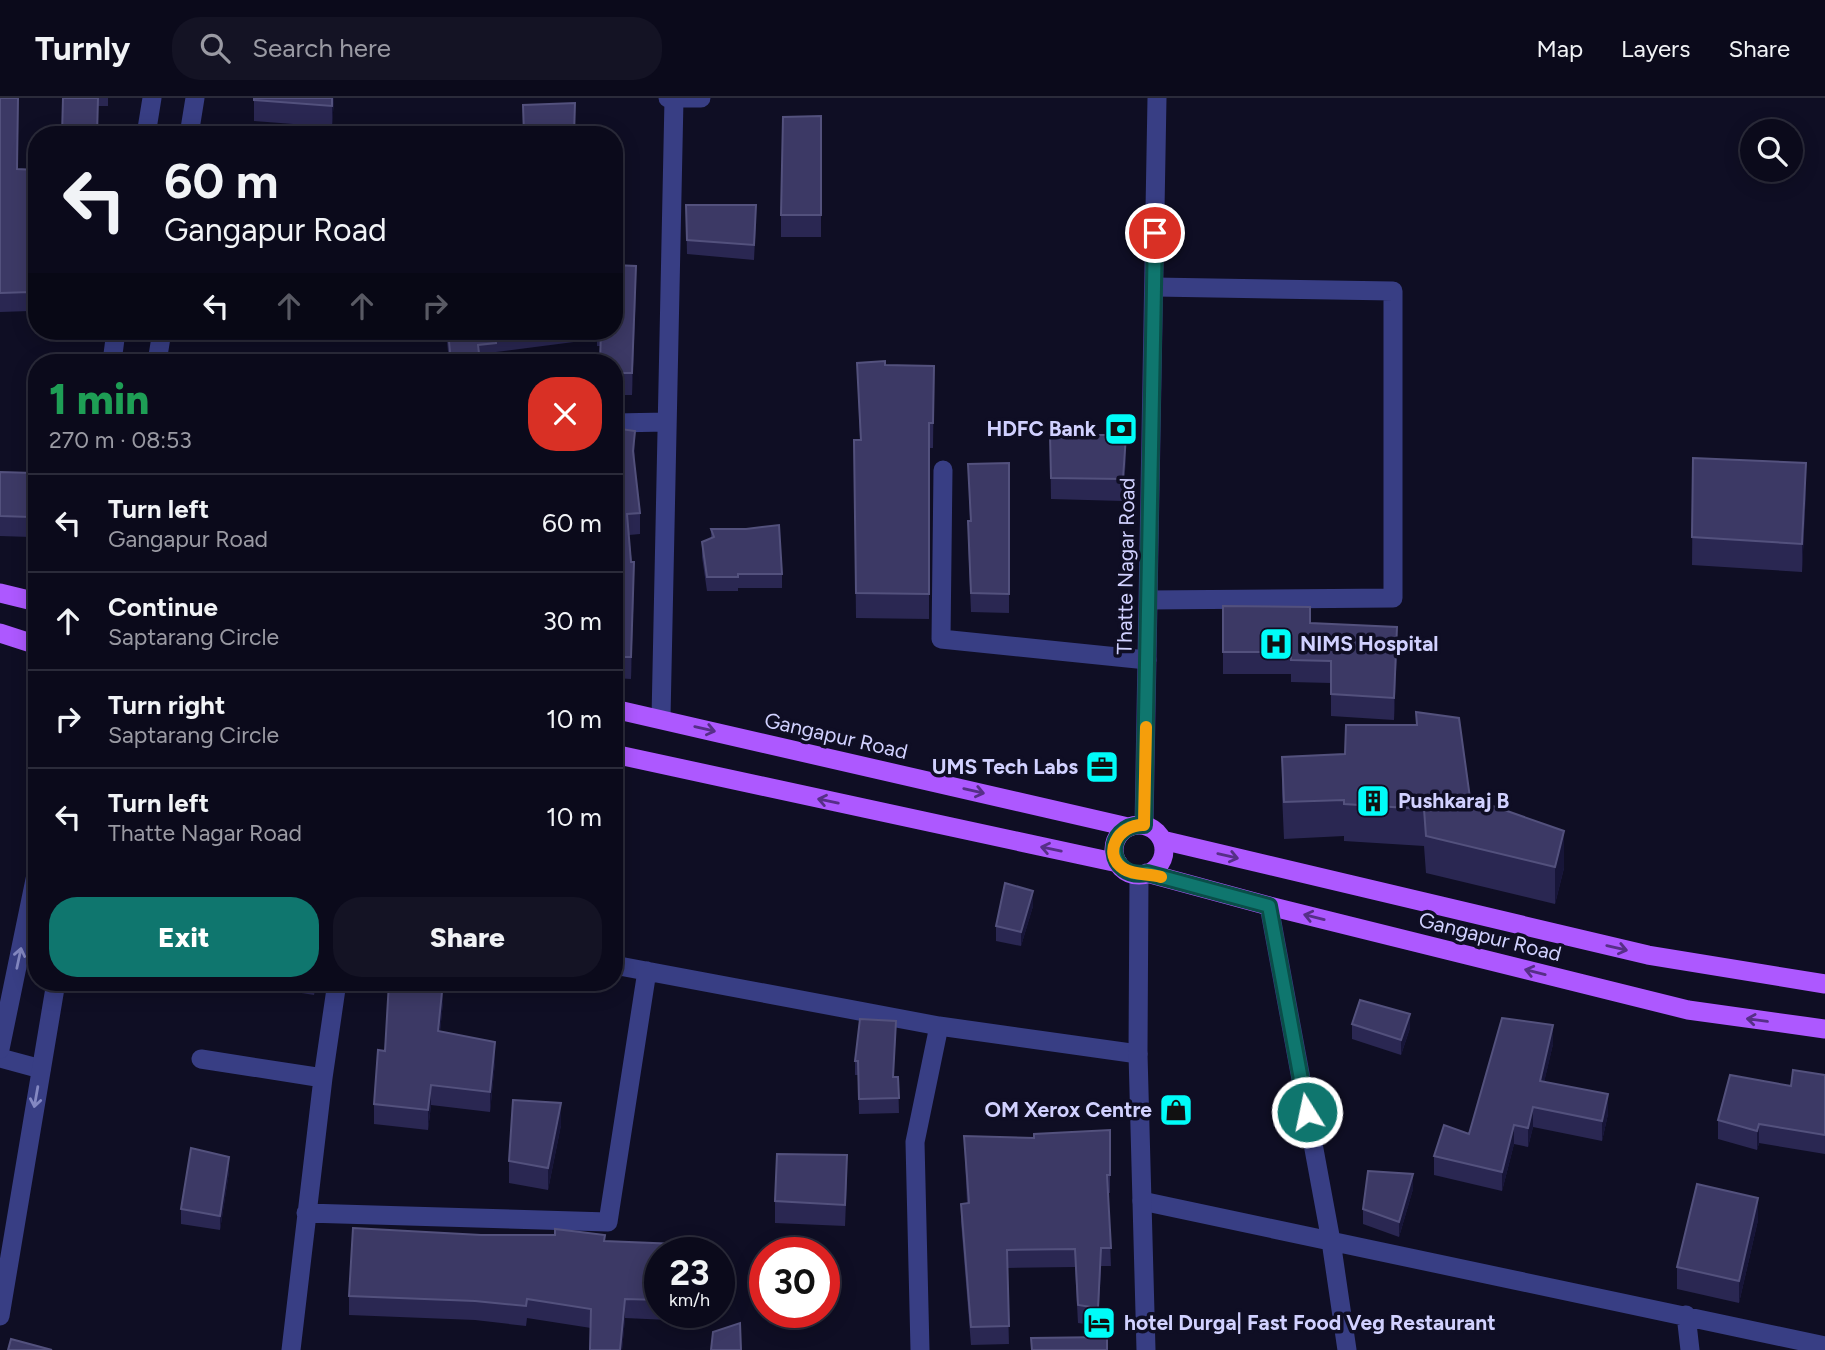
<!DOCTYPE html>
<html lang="en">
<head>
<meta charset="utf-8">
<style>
	:root { --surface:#0b0a1b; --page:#141324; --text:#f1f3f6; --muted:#9a9aa3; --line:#2b2b3a; --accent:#0f766e }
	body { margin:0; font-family:Figtree,sans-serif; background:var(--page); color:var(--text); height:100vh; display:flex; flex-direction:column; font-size:26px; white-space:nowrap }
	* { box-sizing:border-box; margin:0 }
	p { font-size:23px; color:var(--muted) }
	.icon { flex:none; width:38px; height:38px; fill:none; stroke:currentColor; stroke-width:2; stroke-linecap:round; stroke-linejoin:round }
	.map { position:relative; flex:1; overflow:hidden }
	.panel { position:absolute; left:28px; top:256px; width:595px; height:637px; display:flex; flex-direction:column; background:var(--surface); border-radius:28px; box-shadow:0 4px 18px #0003,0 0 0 2px var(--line) }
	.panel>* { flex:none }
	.banner { position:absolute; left:28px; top:28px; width:595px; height:214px; border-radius:28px; box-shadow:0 4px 18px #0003,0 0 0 2px var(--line); background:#0b0a1b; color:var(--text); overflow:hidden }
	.controls { position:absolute; left:1740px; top:21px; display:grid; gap:14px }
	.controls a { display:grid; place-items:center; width:63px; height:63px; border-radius:50%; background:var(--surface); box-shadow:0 4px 18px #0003,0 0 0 2px var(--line); font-size:35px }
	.speed { position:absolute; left:644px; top:1139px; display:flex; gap:14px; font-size:35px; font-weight:700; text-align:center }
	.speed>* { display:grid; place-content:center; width:91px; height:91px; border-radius:50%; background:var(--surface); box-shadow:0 4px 18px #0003,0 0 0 2px var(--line); line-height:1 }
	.speed small { font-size:18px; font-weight:400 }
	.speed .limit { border:10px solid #d22; background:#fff; color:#111 }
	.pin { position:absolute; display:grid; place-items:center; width:60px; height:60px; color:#fff; margin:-30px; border:4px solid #fff; border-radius:50%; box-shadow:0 2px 7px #0007 }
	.me { position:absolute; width:77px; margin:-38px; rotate:350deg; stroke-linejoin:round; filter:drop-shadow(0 0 5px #0008) }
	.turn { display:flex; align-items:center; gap:24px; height:147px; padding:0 21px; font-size:32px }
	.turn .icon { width:91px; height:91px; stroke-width:2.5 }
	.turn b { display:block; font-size:49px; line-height:60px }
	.lanes { display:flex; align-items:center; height:66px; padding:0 21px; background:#0003; justify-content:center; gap:35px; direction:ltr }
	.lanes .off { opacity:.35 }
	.round { display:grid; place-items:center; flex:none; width:74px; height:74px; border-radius:28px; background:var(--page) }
	.headline { display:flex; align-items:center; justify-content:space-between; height:119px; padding:0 21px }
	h1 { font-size:42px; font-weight:800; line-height:52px; color:#1e9e55 }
	.button { display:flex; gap:14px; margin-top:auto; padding:14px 21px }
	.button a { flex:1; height:80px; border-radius:28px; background:var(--accent); color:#fff; font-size:28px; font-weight:800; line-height:80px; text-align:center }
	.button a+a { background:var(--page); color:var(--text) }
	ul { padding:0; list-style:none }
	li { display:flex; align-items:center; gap:21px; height:98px; padding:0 21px; border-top:2px solid var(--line) }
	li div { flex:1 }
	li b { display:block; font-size:26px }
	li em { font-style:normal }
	header { display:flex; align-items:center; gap:42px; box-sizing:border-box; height:98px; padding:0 35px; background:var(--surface); border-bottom:2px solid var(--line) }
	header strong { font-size:33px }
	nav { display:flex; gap:38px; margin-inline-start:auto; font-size:24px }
	.search { width:490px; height:63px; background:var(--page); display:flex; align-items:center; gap:18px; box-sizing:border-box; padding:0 24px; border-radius:28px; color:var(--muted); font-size:26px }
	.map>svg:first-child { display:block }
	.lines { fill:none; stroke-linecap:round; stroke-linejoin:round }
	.minor { stroke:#383e84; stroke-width:19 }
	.tertiary { stroke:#383e84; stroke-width:19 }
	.primary { stroke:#ad58ff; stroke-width:19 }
	.wall { fill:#2a2752 }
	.shaded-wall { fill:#171538 }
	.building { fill:#3c3965; stroke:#53517d; stroke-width:2 }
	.oneway { stroke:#562f87 }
	.oneway2 { stroke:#8488c2 }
	.route-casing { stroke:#0a4d48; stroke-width:18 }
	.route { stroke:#0f766e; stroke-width:12 }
	.slow { stroke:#f59e0b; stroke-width:12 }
	.labels { text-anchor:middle; stroke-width:7; stroke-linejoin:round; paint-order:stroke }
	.poi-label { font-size:21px; font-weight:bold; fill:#d1d1ff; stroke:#0f0e24; text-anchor:end }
	.street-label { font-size:21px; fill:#d1d1ff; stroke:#0f0e24 }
</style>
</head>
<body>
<header>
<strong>Turnly</strong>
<div class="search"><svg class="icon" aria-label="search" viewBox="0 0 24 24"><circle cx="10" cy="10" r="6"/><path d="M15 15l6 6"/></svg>Search here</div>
<nav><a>Map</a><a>Layers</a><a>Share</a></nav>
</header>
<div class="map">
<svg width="1825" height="1252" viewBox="0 0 1825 1252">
	<rect width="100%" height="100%" fill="#0f0e24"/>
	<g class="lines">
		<!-- minor -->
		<path class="minor" d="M668 0H701
			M614 325 667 324
			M943 372 941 541 1147 562
			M1149 502 1393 500V193L1155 189
			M661 620 674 1
			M1269 808 1331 1143 1347 1252
			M614 867 939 928
			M0 960 41 971
			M201 961 323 980
			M1142 1103 1825 1248
			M306 1115 608 1124 647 873
			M1686 1217 1690 1252
			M291 1252 323 980 337 884
			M920 1252 915 1044 939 928 1138 956"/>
		<!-- tertiary -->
		<path class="tertiary" d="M146 37 152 0
			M189 37 195 0
			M112 264 116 233
			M157 264 162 233
			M1144 727 1157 0
			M1139 777 1138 956 1146 1252
			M0 951 37 772
			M0 1218 56 884"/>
		<!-- primary -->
		<path class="primary" d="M0 495 37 504
			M0 535 37 547
			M614 611 1128 729
			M614 656 1118 765
			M1114 752a25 25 0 1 1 50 0a25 25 0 1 1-50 0Z
			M1162 742 1648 857 1825 886
			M1147 775 1269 808 1688 912 1825 931"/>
	</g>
	<!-- wall -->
	<path class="wall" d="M0 0H21H18L17 71 37 72V228H30V213L0 214Z
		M63 0H108V8H99Z
		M254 0H334L332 29 254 23Z
		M821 18V139H781V117Z
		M686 107 756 122 754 162 687 156Z
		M636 190 632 297H614V264L601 248H597V241L496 254V264H449L446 233H614Z
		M857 265 885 267 934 268 933 350H929V521L856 520 854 342H860Z
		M614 330 635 354 634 364 640 415V436L629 437 634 485 631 581 614 580Z
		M1050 337 1126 359 1123 403 1051 401Z
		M1693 360 1806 393 1802 474 1692 467Z
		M1009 365V515L971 514 968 442V423H970L968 366Z
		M0 374 33 395 31 439 0 438Z
		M711 431H746L782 476V490H738V493H707L702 459V444L711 440Z
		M1223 508 1310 525 1397 550 1394 622 1331 618V585L1291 584V576H1223Z
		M1416 614 1470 700 1564 770 1555 806 1426 775 1424 748 1344 743V738L1284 741 1282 696V659L1345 656 1416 627Z
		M1033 808 1021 848 996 843V828Z
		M277 884H317L314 897 277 891Z
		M443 904 440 934 495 964 490 1014 431 1007 428 1032 374 1026V1006L385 953Z
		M1352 926 1410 930 1401 957 1352 941Z
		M896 937 893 979H898L899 1015 859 1016 858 977H855V963Z
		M1553 946 1544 984 1608 1016 1602 1043 1533 1029 1528 1049 1514 1046 1502 1093 1434 1077V1058L1469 1036Z
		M1825 977V1056L1759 1045 1757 1052 1718 1041V1022L1791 988Z
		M561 1027 548 1092 509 1085V1063Z
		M1110 1032V1095H1108L1111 1168H1101L1098 1228 1078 1225 1075 1169 1007 1170 1009 1246 971 1247 961 1124V1106H967L964 1038 1034 1040Z
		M229 1074 220 1132 181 1126V1111Z
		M847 1079 845 1128 775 1125V1103Z
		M1413 1091 1399 1139 1363 1126V1111Z
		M1758 1122 1739 1205 1677 1191V1169Z
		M605 1143 677 1155H660V1214H669L668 1222 625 1220 622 1252H590L591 1230 527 1220 526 1228 475 1222 349 1217V1198Z"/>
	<!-- shaded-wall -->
	<path class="shaded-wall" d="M332 0H334L332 29Z
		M636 168V190L632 297V275Z
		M635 333V354L633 374V353Z
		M1126 337V359L1123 403V381Z
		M1806 365V393L1802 474V446Z
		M33 375V395L31 439V419Z
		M634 464V485L631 581V559Z
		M1397 529V550L1394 622V600Z
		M1564 733V770L1555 806V769Z
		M1033 793V808L1021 848V834Z
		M314 884H317L314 897Z
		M443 884V904L438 953V933Z
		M1410 916V930L1401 957V942Z
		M1553 927V946L1540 1002V983Z
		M495 944V964L490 1014V994Z
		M431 987V1007L428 1032V1012Z
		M1608 996V1016L1602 1043V1023Z
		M561 1005V1027L548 1092V1070Z
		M1533 1009V1029L1528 1049V1030Z
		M1759 1026V1045L1757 1052V1033Z
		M1514 1027V1046L1502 1093V1074Z
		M229 1059V1074L220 1132V1118Z
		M1413 1076V1091L1399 1139V1124Z
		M1758 1100V1122L1739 1205V1183Z
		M625 1201V1220L622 1252H620Z"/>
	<!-- building -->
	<path class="building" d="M0 0H18L17 71 37 72V209H30V194L0 195Z
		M63 0H98L97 37H62Z
		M254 0H332V8L254 2Z
		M575 5 574 37H524L523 7Z
		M821 18V117H781L783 19Z
		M686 107H756L754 147 687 142Z
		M614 167 636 168 632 275H614V264H600L601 233H614Z
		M448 233H496H495L496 245 478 247 480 264H451Z
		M885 263V267L934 268 933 325H929V496L856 495 854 342H861L857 265Z
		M614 330 635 333 633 353 640 415 627 416 631 464H634L631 559H614Z
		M1050 337H1126L1123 381 1051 380Z
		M1693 360 1806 365 1802 446 1692 439Z
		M1009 365V496L971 495 968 423H971L968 366Z
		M0 374 33 375 31 419 0 418Z
		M779 427 782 476H738V479H707L702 444 714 439 711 431H746Z
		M1223 508 1310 509V525L1397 529 1394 600 1331 596V563L1291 562V554H1223Z
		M1416 614 1459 620 1470 700 1564 733 1555 769 1426 738 1424 711 1344 706V702L1284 704 1282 659 1345 656 1346 627H1417Z
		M1005 785 1033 793 1021 834 996 828Z
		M389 884H443L438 933 495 944 490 994 431 987 428 1012 374 1006 378 952 385 953Z
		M1360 902 1410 916 1401 942 1352 926Z
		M1502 920 1553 927 1540 983 1608 996 1602 1023 1533 1009 1528 1030 1514 1027 1502 1074 1434 1058 1444 1027 1469 1036Z
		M860 921 896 923 893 979H898L899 1000 859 1001 858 963H855Z
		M1793 972 1825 977V1037L1759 1026 1757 1033 1718 1022 1730 977 1791 988Z
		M513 1002 561 1005 548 1070 509 1063Z
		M1110 1032V1077H1107L1111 1150H1101L1098 1210 1078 1207 1075 1151 1007 1152 1009 1228 971 1229 961 1106 969 1105 964 1038 1034 1040V1036Z
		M191 1050 229 1059 220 1118 181 1111Z
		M777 1056 847 1057 845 1107 775 1103Z
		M1368 1073 1413 1076 1399 1124 1363 1111Z
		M1697 1086 1758 1100 1739 1183 1677 1169Z
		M353 1130 481 1137H555V1131L605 1137 604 1143 677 1146 675 1155H660V1202L625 1201 620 1252H590L591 1211 527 1201 526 1208 475 1203 349 1198Z
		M740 1225 741 1252H711L713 1234Z
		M1107 1239V1252H1032L1031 1240Z
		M11 1241 52 1252H8Z"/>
	<!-- one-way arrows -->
	<defs><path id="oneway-shaft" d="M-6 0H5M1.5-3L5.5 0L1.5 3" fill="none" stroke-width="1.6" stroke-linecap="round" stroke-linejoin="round" transform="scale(1.75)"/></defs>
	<g class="oneway">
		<use href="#oneway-shaft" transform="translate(705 631) rotate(13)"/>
		<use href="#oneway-shaft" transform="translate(974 693) rotate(13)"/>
		<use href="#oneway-shaft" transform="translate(828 703) rotate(-168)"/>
		<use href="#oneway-shaft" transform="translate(1051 751) rotate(-168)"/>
		<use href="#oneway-shaft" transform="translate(1228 758) rotate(13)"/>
		<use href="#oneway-shaft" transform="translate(1314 819) rotate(-166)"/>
		<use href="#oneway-shaft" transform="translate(1617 850) rotate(13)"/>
		<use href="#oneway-shaft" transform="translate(1535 874) rotate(-166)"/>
		<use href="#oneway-shaft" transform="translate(1757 922) rotate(-172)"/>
	</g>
	<g class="oneway2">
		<use href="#oneway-shaft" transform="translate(19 860) rotate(-78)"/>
		<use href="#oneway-shaft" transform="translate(36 999) rotate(100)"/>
	</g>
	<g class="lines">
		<defs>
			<path id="route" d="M1155 135 1144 727C1101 726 1107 783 1147 775L1269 808 1307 1014"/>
		</defs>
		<!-- route casing -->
		<use href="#route" class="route-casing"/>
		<!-- route -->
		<use href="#route" class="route"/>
		<!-- slow -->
		<path class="slow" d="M1146 629 1144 727C1118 726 1101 757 1124 771 1135 778 1149 775 1161 779"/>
	</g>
	<!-- icons -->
	<defs>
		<symbol id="bank-square" viewBox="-11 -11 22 22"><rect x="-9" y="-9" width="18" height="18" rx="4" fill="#00fcf8" stroke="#0f0e24"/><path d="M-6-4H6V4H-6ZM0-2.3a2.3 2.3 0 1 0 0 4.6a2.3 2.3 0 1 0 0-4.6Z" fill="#111"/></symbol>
		<symbol id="hospital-square" viewBox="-11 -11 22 22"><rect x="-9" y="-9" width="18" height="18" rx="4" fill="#00fcf8" stroke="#0f0e24"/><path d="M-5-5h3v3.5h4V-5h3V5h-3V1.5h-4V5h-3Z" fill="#111"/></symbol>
		<symbol id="office-square" viewBox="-11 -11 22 22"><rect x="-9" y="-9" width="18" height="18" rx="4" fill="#00fcf8" stroke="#0f0e24"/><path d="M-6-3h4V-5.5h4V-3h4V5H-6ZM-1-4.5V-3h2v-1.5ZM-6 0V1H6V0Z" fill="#111"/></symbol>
		<symbol id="building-square" viewBox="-11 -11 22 22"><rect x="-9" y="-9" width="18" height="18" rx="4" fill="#00fcf8" stroke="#0f0e24"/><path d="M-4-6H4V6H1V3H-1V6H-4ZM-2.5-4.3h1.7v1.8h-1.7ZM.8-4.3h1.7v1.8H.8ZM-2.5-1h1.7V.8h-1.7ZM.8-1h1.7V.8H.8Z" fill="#111"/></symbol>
		<symbol id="shop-square" viewBox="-11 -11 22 22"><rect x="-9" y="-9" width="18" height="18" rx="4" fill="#00fcf8" stroke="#0f0e24"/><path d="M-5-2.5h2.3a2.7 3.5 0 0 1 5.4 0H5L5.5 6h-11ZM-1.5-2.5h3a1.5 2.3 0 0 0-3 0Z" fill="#111"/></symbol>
		<symbol id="hotel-square" viewBox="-11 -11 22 22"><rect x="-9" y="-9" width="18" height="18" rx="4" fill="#00fcf8" stroke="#0f0e24"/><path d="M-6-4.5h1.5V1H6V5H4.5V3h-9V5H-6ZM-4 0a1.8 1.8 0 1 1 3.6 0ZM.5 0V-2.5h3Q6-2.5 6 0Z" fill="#111"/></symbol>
	</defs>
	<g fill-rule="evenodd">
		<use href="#bank-square" x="1102" y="312" width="38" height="38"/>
		<use href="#hospital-square" x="1257" y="527" width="38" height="38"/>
		<use href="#office-square" x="1083" y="650" width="38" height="38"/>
		<use href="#building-square" x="1354" y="684" width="38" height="38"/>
		<use href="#shop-square" x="1157" y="993" width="38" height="38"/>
		<use href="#hotel-square" x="1080" y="1206" width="38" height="38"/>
	</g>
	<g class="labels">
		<!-- poi labels -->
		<g class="poi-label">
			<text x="1096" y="338">HDFC Bank</text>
			<text x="1300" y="553" text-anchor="start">NIMS Hospital</text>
			<text x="1078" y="676">UMS Tech Labs</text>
			<text x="1398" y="710" text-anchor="start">Pushkaraj B</text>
			<text x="1152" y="1019">OM Xerox Centre</text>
			<text x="1124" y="1232" text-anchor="start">hotel Durga| Fast Food Veg Restaurant</text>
		</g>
		<!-- street labels -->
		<g class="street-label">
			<text transform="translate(1126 468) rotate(-89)" y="7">Thatte Nagar Road</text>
			<text transform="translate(836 638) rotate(13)" y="7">Gangapur Road</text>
			<text transform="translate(1490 839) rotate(14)" y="7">Gangapur Road</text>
		</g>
	</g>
</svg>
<div class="controls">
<a><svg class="icon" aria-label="search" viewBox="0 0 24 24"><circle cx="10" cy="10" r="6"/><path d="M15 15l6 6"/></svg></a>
</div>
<div class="speed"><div>23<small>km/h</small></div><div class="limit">30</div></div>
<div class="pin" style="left:1155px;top:135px;background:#d93025"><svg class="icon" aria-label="arrive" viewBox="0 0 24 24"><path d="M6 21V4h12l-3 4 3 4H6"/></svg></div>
<svg class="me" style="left:1307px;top:1014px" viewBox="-20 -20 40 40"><circle r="17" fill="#0f766e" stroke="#fff" stroke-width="3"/><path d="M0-11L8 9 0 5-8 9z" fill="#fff"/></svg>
<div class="banner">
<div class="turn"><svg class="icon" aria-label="left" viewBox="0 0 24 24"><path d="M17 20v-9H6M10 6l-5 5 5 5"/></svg><div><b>60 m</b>Gangapur Road</div></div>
<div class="lanes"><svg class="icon" aria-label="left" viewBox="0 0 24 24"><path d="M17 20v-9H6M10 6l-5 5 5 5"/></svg><svg class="icon off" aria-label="ahead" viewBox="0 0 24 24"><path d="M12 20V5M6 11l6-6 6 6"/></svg><svg class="icon off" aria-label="ahead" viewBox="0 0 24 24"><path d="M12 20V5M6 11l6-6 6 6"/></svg><svg class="icon off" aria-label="right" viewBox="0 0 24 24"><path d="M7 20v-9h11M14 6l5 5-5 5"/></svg></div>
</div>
<section class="panel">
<div class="headline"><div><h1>1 min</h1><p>270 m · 08:53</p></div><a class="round" style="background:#d93025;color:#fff"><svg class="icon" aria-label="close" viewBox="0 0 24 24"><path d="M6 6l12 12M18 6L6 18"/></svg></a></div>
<ul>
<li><svg class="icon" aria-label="left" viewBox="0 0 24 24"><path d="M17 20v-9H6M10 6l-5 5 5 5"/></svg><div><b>Turn left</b><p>Gangapur Road</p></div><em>60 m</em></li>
<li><svg class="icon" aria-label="ahead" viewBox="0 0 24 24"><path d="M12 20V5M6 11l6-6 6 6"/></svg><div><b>Continue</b><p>Saptarang Circle</p></div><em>30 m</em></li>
<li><svg class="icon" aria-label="right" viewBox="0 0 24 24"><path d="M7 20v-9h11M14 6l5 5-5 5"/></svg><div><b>Turn right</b><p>Saptarang Circle</p></div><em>10 m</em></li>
<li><svg class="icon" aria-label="left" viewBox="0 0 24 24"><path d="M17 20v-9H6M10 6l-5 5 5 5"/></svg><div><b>Turn left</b><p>Thatte Nagar Road</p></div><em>10 m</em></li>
</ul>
<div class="button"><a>Exit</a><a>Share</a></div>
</section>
</div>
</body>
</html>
